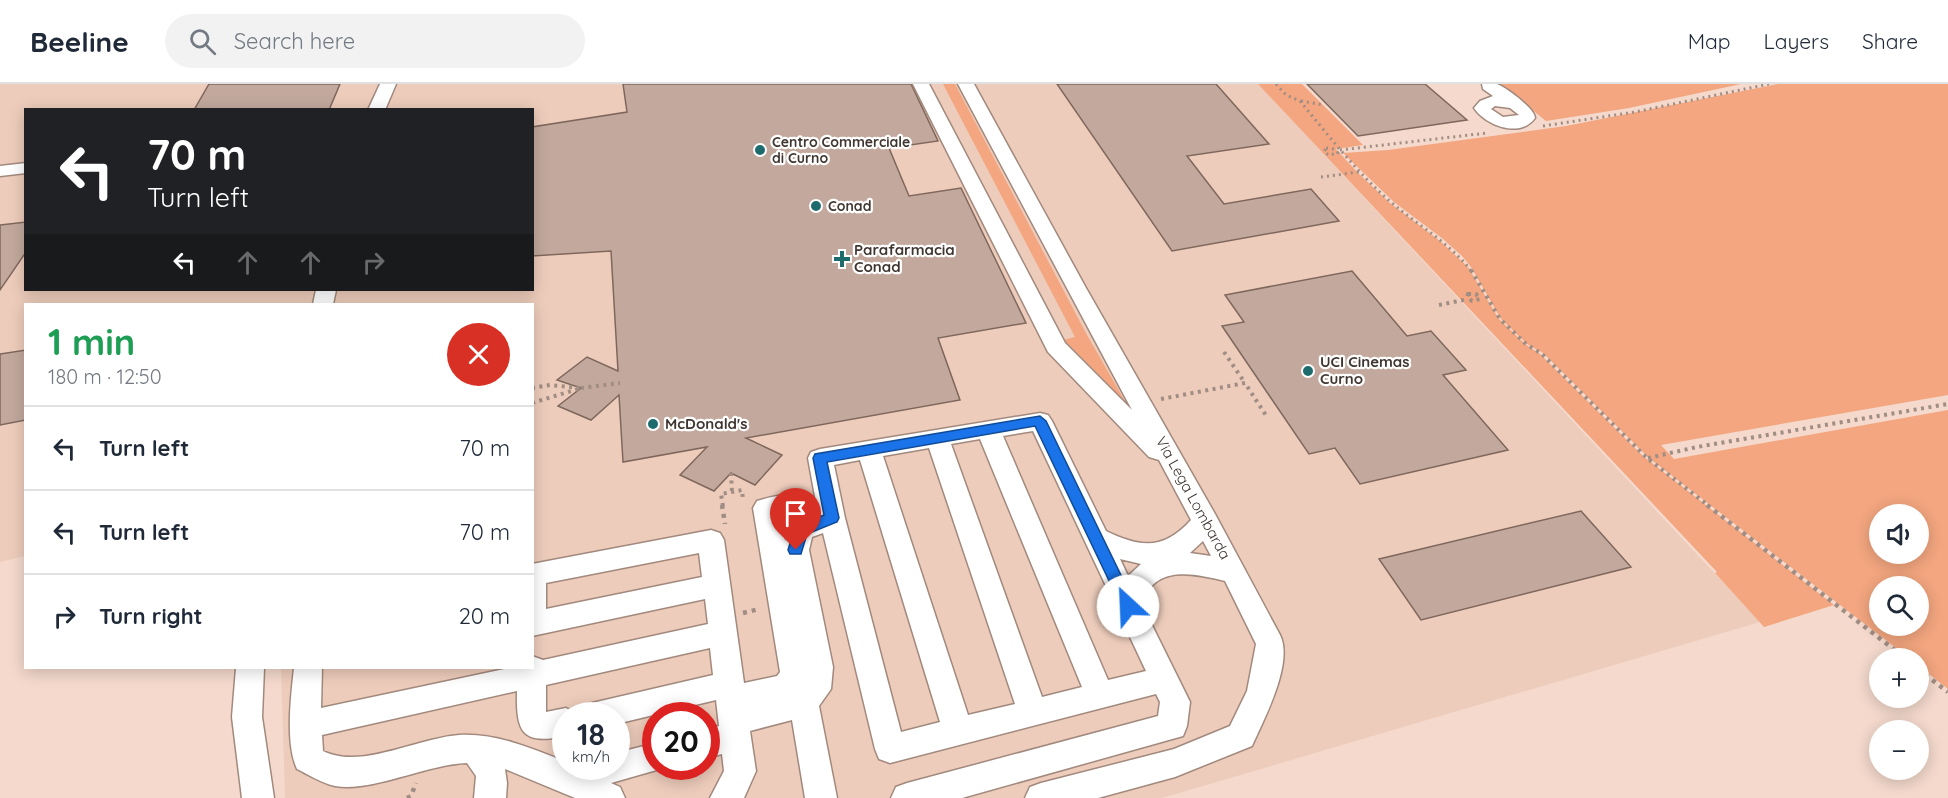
<!DOCTYPE html>
<html lang="en">
<head>
<meta charset="utf-8">
<style>
	:root { --surface:#fff; --page:#f2f2f3; --text:#1f2937; --muted:#747a83; --line:#e0e1e3 }
	body { margin:0; font-family:Quicksand,sans-serif; background:var(--page); color:var(--text); height:100vh; display:flex; flex-direction:column; font-size:22px; white-space:nowrap }
	* { box-sizing:border-box; margin:0 }
	p { font-size:20px; color:var(--muted) }
	.icon { flex:none; width:33px; height:33px; fill:none; stroke:currentColor; stroke-width:2; stroke-linecap:round; stroke-linejoin:round }
	.map { position:relative; flex:1; overflow:hidden }
	.sheet { position:absolute; left:24px; top:219px; width:510px; height:366px; display:flex; flex-direction:column; background:var(--surface); border-radius:0px; box-shadow:0 3px 15px #0003 }
	.sheet>* { flex:none }
	.guide { position:absolute; left:24px; top:24px; width:510px; height:183px; border-radius:0px; box-shadow:0 3px 15px #0003; background:#202124; color:#fff; overflow:hidden }
	.controls { position:absolute; left:1869px; top:420px; display:grid; gap:12px }
	.controls a { display:grid; place-items:center; width:60px; height:60px; border-radius:50%; background:var(--surface); box-shadow:0 3px 15px #0003; font-size:30px }
	.speed { position:absolute; left:552px; top:618px; display:flex; gap:12px; font-size:30px; font-weight:700; text-align:center }
	.speed>* { display:grid; place-content:center; width:78px; height:78px; border-radius:50%; background:var(--surface); box-shadow:0 3px 15px #0003; line-height:1 }
	.speed small { font-size:15px; font-weight:400 }
	.speed .limit { border:9px solid #d22; background:#fff; color:#111 }
	.pin { position:absolute; display:grid; place-items:center; width:51px; height:51px; color:#fff; margin:-62px -26px; border-radius:50% 50% 50% 0; rotate:-45deg; box-shadow:0 0 6px #0007 }
	.pin .icon { rotate:45deg }
	.me { position:absolute; width:66px; margin:-33px; rotate:335deg; stroke-linejoin:round; filter:drop-shadow(0 0 4px #0008) }
	.turn { display:flex; align-items:center; gap:21px; height:126px; padding:0 24px; font-size:27px }
	.turn .icon { width:78px; height:78px; stroke-width:2.5 }
	.turn b { display:block; font-size:42px; line-height:51px }
	.lanes { display:flex; align-items:center; height:57px; padding:0 24px; background:#0003; justify-content:center; gap:30px; direction:ltr }
	.lanes .off { opacity:.35 }
	.round { display:grid; place-items:center; flex:none; width:63px; height:63px; border-radius:32px; background:var(--page) }
	.head { display:flex; align-items:center; justify-content:space-between; height:102px; padding:0 24px }
	h1 { font-size:36px; font-weight:700; line-height:45px; color:#1e9e55 }
	ul { padding:0; list-style:none }
	li { display:flex; align-items:center; gap:18px; height:84px; padding:0 24px; border-top:2px solid var(--line) }
	li div { flex:1 }
	li b { display:block; font-size:22px }
	li em { font-style:normal }
	header { display:flex; align-items:center; gap:36px; box-sizing:border-box; height:84px; padding:0 30px; background:var(--surface); border-bottom:2px solid var(--line) }
	header strong { font-size:28px }
	nav { display:flex; gap:33px; margin-inline-start:auto; font-size:21px }
	.search { width:420px; height:54px; background:var(--page); display:flex; align-items:center; gap:15px; box-sizing:border-box; padding:0 21px; border-radius:33px; color:var(--muted); font-size:22px }
	.map>svg:first-child { display:block }
	.built { fill:#edccbb; fill-rule:evenodd }
	.green { fill:#f3a67f; fill-rule:evenodd }
	.building { fill:#c3a99d; stroke:#7f675c; stroke-width:1.5 }
	.lines { fill:none; stroke-linecap:round; stroke-linejoin:round }
	.minor-casing { stroke:#a2897d; stroke-width:3 }
	.path-far2 { stroke:#a08d84; stroke-width:3; stroke-dasharray:2 4; stroke-linecap:butt }
	.path-far1 { stroke:#a08d84; stroke-width:4; stroke-dasharray:3 4.5; stroke-linecap:butt }
	.path { stroke:#a08d84; stroke-width:4.5; stroke-dasharray:4 5; stroke-linecap:butt }
	.minor { fill:#fff; fill-rule:evenodd }
	.route { fill:#1a73e8; stroke:#114b97; stroke-width:1.5 }
	.poi-dot { fill:#1e6b6d; stroke:#fff; stroke-width:2 }
	.labels { text-anchor:middle; stroke-width:4.5; stroke-linejoin:round; paint-order:stroke }
	.far-poi-label { font-size:14px; font-weight:bold; fill:#403631; stroke:#fff; text-anchor:start }
	.poi-label { font-size:15px; font-weight:bold; fill:#403631; stroke:#fff; text-anchor:start }
	.street-label { font-size:15px; fill:#403631; stroke:#fff }
</style>
</head>
<body>
<header>
<strong>Beeline</strong>
<div class="search"><svg class="icon" aria-label="search" viewBox="0 0 24 24"><circle cx="10" cy="10" r="6"/><path d="M15 15l6 6"/></svg>Search here</div>
<nav><a>Map</a><a>Layers</a><a>Share</a></nav>
</header>
<div class="map">
<svg width="1948" height="714" viewBox="0 0 1948 714">
	<rect width="100%" height="100%" fill="#f4d9cc"/>
	<!-- built -->
	<path class="built" d="M0 0H1258L1760 538 1162 714H285L281 584H532V220H26L25 472 0 478ZM26 26H532V206H26ZM566 632H616V682H566ZM656 632H706V682H656Z"/>
	<!-- green -->
	<path class="green" d="M943 0H955L1087 251 1130 326 1063 256 1075 253Z
		M1258 0H1302L1363 61 1336 65 1359 90 1390 119 1440 157 1468 183 1499 235 1525 260 1540 270 1643 372 1834 521 1764 543 1715 489 1717 488Z
		M1500 0H1741L1629 24 1546 37Z
		M1778 0H1948V311L1661 361 1674 375 1948 326V605L1919 582 1918 574H1909L1649 374 1543 269 1527 260 1501 235 1471 183 1462 172 1443 155 1394 118 1343 69 1388 66 1566 42ZM1880 430H1918V470H1880ZM1880 502H1918V542H1880Z"/>
	<!-- building -->
	<path class="building" d="M209 0H340L329 26H194Z
		M623 0H911L938 57 889 64 909 112 961 104 1026 239 938 254 960 316 746 354 782 371 755 401 731 389 714 407 680 391 707 363 623 378 619 311 591 336 558 322 581 304 557 296 587 273 618 287 611 167 532 172V43L627 28Z
		M1057 0H1216L1269 60 1187 72 1224 120 1311 105 1339 137 1172 167Z
		M1307 0H1425L1467 36 1358 52Z
		M26 138V168L0 206V141Z
		M1352 187 1407 252 1431 247 1466 286 1443 291 1508 366 1360 400 1335 364 1309 370 1222 242 1244 238 1225 211Z
		M26 266V336L0 341V270Z
		M1581 427 1631 483 1421 536 1379 475Z"/>
	<g class="lines">
		<defs>
			<path id="minor" d="M380 0H396L385 26H368Z
				M913 0H929L1065 259 1132 326 958 0H974L1086 204 1215 430 1280 551C1294 579 1264 635 1252 662L1175 693 1098 714H1025L1030 703 1041 699 1174 665 1230 642 1247 607 1256 560 1225 497C1193 489 1153 480 1142 521L1190 618 1187 642 1183 652 962 714H891L896 703 907 699 1158 632 1160 618 1156 610 890 679 879 675 875 665 823 449 812 453 809 466 833 583 831 605 819 622 837 714H805L792 636 750 647 756 687 744 714H710L724 687 722 670 706 674V646L719 642 716 616 616 640V632H566V652C522 661 516 649 517 607L322 651 323 667C361 686 417 654 459 651 496 649 532 664 566 678V682H616V669L656 659V682L667 683 611 699 620 703 625 714H575L505 685 507 699 506 714H474L476 692 467 679C428 680 369 709 335 702 322 699 309 691 297 685 285 659 291 612 294 584H322L321 624 509 584H532V572L543 576 708 540 705 515 532 552V480L711 446 720 449 724 456 744 599 777 592 780 588 753 424 757 417C771 413 785 409 799 413L803 420 799 427 780 431 785 457 791 440 818 429 808 374 811 368 820 365 1040 329 1048 331 1052 337 1106 447C1141 464 1164 466 1191 436L1159 376 1149 373 1048 268ZM1033 347 1146 587 1108 596 1003 352ZM980 355 1082 603 1042 613 951 360ZM929 364 1015 620 968 631 883 372ZM860 376 940 638 901 648 845 434 834 381ZM1203 457 1211 472 1190 469ZM699 469 702 493 546 525V499ZM1120 475 1141 480 1128 492ZM710 564 713 591 592 619 581 622 578 631 566 624 546 628V601Z
				M1482 0C1486 0 1493 0 1497 0 1507 4 1535 25 1535 34 1520 55 1485 41 1474 24L1480 17 1493 12 1483 5ZM1495 22 1510 24 1519 31 1503 33 1491 25Z
				M26 79V89L0 92V82Z
				M316 206H336L333 220H313Z
				M236 584H264L262 633 274 714H242L232 633Z"/>
		</defs>
		<!-- minor casing -->
		<use href="#minor" class="minor-casing"/>
		<!-- path-far2 -->
		<path class="path-far2" d="M1276 0 1286 11 1300 17C1329 52 1357 89 1392 119 1419 142 1451 160 1472 188
			M1301 17 1324 21
			M1543 42 1635 28 1769 0
			M1326 64 1334 65 1338 69 1329 71 1324 68Z
			M1340 66 1487 49
			M1321 93 1359 88"/>
		<!-- path-far1 -->
		<path class="path-far1" d="M1471 186 1500 235 1526 260 1542 270 1647 374 1709 422
			M1468 210H1476L1480 215 1472 217 1467 213Z
			M1439 221 1468 215
			M1224 268 1245 299
			M532 304 550 301 581 304 532 319
			M581 304 620 299
			M1161 315 1245 299 1267 333
			M1648 374 1697 363 1948 320
			M731 389 732 408
			M723 422 721 410 742 406 743 416"/>
		<!-- path -->
		<path class="path" d="M722 421 725 440
			M1707 421 1905 574
			M743 529 759 525
			M1918 585 1948 608
			M407 714 411 712 416 699"/>
		<!-- minor -->
		<use href="#minor" class="minor"/>
	</g>
	<!-- route -->
	<path class="route" d="M1040 332 1046 337 1136 522 1134 526 1128 528 1123 526 1035 342 827 378 839 434 837 438 807 450 801 470H790L788 466 795 443 824 431 813 374 815 370Z"/>
	<!-- markers -->
	<g class="poi-dot">
		<circle cx="760" cy="66" r="6"/>
		<circle cx="816" cy="122" r="6"/>
		<path d="M839 166h6v6h6v6h-6v6h-6v-6h-6v-6h6z"/>
		<circle cx="1308" cy="287" r="6"/>
		<circle cx="653" cy="340" r="6"/>
	</g>
	<g class="labels">
		<!-- far-poi labels -->
		<g class="far-poi-label">
			<text x="772" y="63">Centro Commerciale<tspan x="772" dy="16">di Curno</tspan></text>
			<text x="828" y="127">Conad</text>
		</g>
		<!-- poi labels -->
		<g class="poi-label">
			<text x="854" y="171">Parafarmacia<tspan x="854" dy="17">Conad</tspan></text>
			<text x="1320" y="283">UCI Cinemas<tspan x="1320" dy="17">Curno</tspan></text>
			<text x="665" y="345">McDonald's</text>
		</g>
		<!-- street labels -->
		<g class="street-label">
			<text transform="translate(1193 414) rotate(61)" y="5">Via Lega Lombarda</text>
		</g>
	</g>
</svg>
<div class="controls">
<a><svg class="icon" aria-label="sound" viewBox="0 0 24 24"><path d="M4 9h4l5-4v14l-5-4H4zM17 9q2 3 0 6"/></svg></a>
<a><svg class="icon" aria-label="search" viewBox="0 0 24 24"><circle cx="10" cy="10" r="6"/><path d="M15 15l6 6"/></svg></a>
<a>+</a>
<a>−</a>
</div>
<div class="speed"><div>18<small>km/h</small></div><div class="limit">20</div></div>
<div class="pin" style="left:796px;top:466px;background:#d93025"><svg class="icon" aria-label="arrive" viewBox="0 0 24 24"><path d="M6 21V4h12l-3 4 3 4H6"/></svg></div>
<svg class="me" style="left:1128px;top:522px" viewBox="-20 -20 40 40"><circle r="19" fill="#fff"/><path d="M0-13L10 11 0 6-10 11z" fill="#1a73e8"/></svg>
<div class="guide">
<div class="turn"><svg class="icon" aria-label="left" viewBox="0 0 24 24"><path d="M17 20v-9H6M10 6l-5 5 5 5"/></svg><div><b>70 m</b>Turn left</div></div>
<div class="lanes"><svg class="icon" aria-label="left" viewBox="0 0 24 24"><path d="M17 20v-9H6M10 6l-5 5 5 5"/></svg><svg class="icon off" aria-label="ahead" viewBox="0 0 24 24"><path d="M12 20V5M6 11l6-6 6 6"/></svg><svg class="icon off" aria-label="ahead" viewBox="0 0 24 24"><path d="M12 20V5M6 11l6-6 6 6"/></svg><svg class="icon off" aria-label="right" viewBox="0 0 24 24"><path d="M7 20v-9h11M14 6l5 5-5 5"/></svg></div>
</div>
<section class="sheet">
<div class="head"><div><h1>1 min</h1><p>180 m · 12:50</p></div><a class="round" style="background:#d93025;color:#fff"><svg class="icon" aria-label="close" viewBox="0 0 24 24"><path d="M6 6l12 12M18 6L6 18"/></svg></a></div>
<ul>
<li><svg class="icon" aria-label="left" viewBox="0 0 24 24"><path d="M17 20v-9H6M10 6l-5 5 5 5"/></svg><div><b>Turn left</b></div><em>70 m</em></li>
<li><svg class="icon" aria-label="left" viewBox="0 0 24 24"><path d="M17 20v-9H6M10 6l-5 5 5 5"/></svg><div><b>Turn left</b></div><em>70 m</em></li>
<li><svg class="icon" aria-label="right" viewBox="0 0 24 24"><path d="M7 20v-9h11M14 6l5 5-5 5"/></svg><div><b>Turn right</b></div><em>20 m</em></li>
</ul>
</section>
</div>
</body>
</html>
